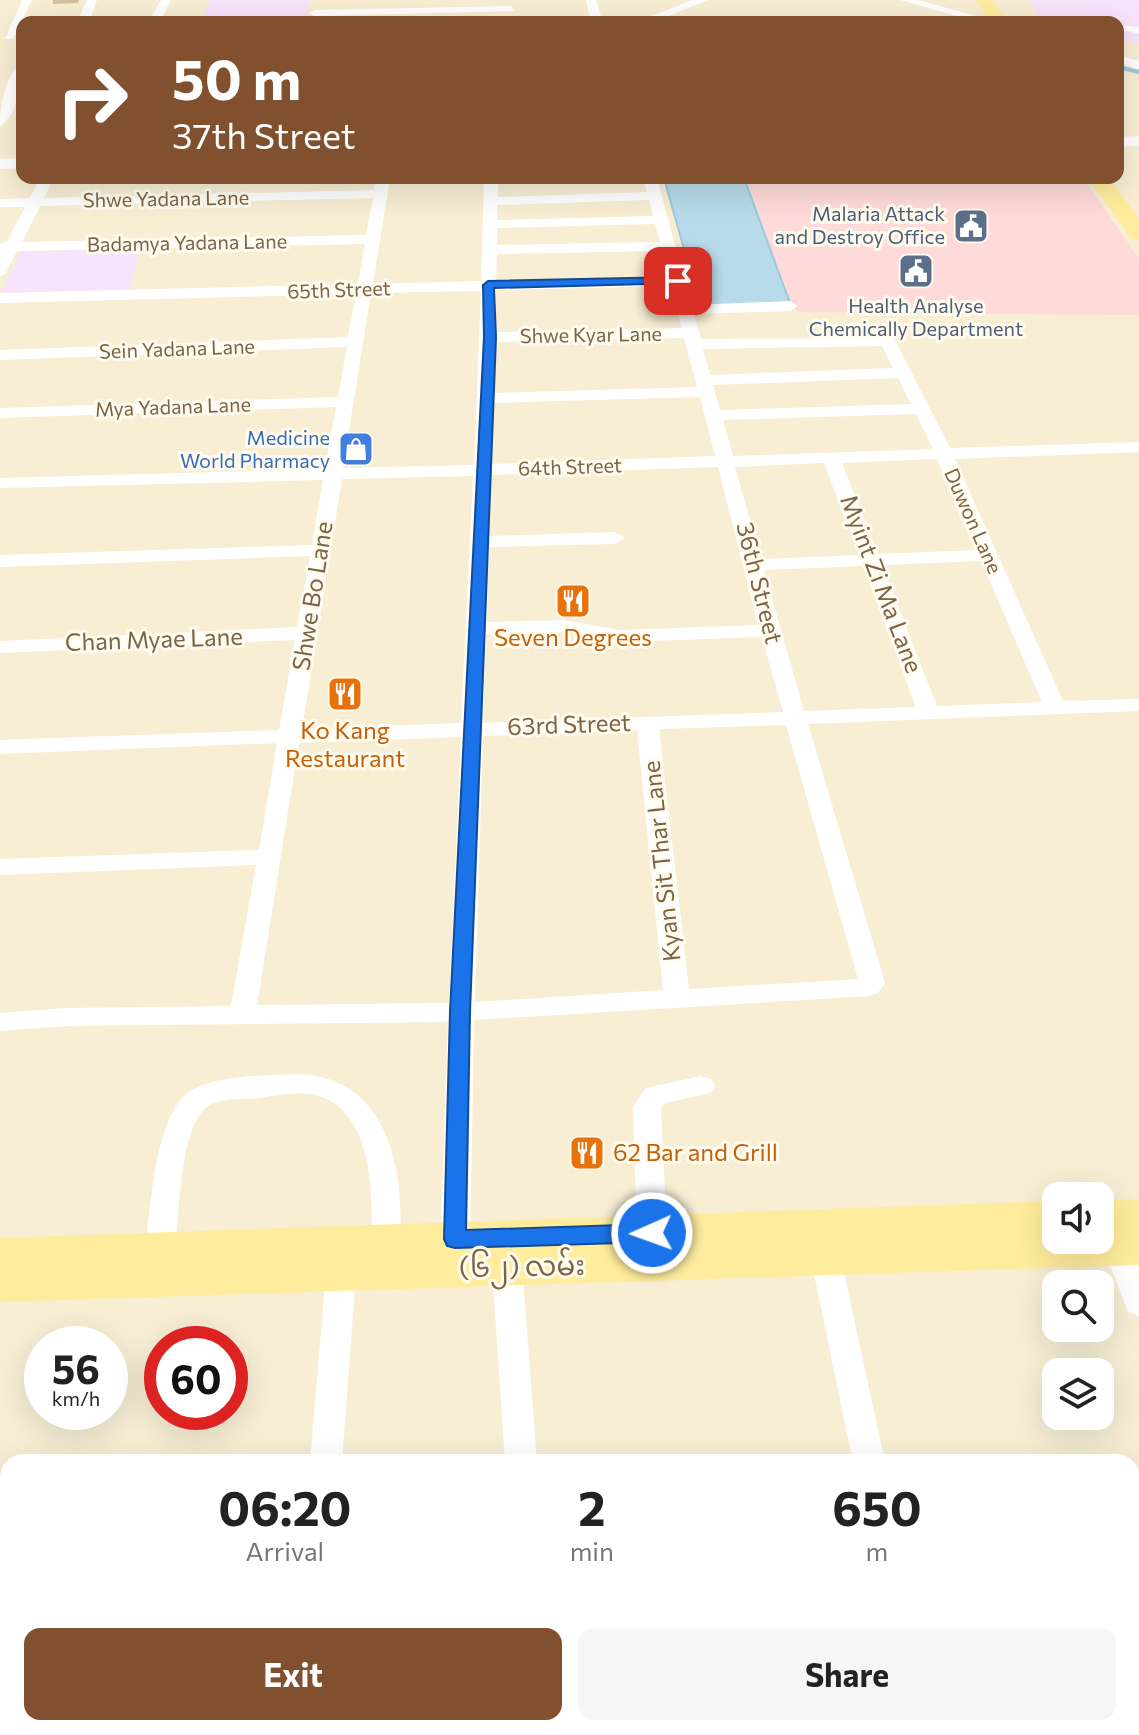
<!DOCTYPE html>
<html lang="en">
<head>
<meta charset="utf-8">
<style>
	:root { --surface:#fff; --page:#f6f6f6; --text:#222; --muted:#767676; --accent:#81512f }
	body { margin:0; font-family:Commissioner,"Noto Sans Myanmar",sans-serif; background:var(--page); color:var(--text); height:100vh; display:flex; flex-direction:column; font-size:30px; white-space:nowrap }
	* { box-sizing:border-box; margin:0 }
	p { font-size:26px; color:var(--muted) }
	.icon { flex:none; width:44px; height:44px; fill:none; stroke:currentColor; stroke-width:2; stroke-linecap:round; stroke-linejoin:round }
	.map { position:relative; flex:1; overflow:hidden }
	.sheet { position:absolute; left:0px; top:1454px; width:1140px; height:282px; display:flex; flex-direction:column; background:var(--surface); border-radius:24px 24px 0 0; box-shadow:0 8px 32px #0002 }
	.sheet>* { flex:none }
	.top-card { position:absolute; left:16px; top:16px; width:1108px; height:168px; border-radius:16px; box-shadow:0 8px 32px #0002; background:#81512f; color:#fff; overflow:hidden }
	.tools { position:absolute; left:1042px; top:1182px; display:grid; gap:16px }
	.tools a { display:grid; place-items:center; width:72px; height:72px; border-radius:16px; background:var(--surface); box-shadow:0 8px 32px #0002; font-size:40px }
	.speed { position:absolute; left:24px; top:1326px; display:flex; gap:16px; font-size:40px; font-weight:700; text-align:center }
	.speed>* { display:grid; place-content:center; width:104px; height:104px; border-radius:50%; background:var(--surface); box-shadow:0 8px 32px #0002; line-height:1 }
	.speed small { font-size:20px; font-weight:400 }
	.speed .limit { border:12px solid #d22; background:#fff; color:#111 }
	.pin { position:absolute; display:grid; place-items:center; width:68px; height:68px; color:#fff; margin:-34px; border-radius:16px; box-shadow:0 4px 12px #0006 }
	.me { position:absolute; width:88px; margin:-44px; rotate:268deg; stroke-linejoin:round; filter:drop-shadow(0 0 6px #0008) }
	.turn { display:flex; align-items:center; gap:28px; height:168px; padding:0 24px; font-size:36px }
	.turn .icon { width:104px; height:104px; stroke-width:2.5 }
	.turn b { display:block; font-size:56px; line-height:68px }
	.eta { display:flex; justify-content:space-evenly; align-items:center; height:136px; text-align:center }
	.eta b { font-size:48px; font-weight:700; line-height:56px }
	.action { display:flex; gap:16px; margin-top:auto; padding:16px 24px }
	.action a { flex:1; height:92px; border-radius:16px; background:var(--accent); color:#fff; font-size:32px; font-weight:700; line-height:92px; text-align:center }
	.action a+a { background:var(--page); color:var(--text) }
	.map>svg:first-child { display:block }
	.residential { fill:#f7eed4; fill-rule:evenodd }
	.education { fill:#f7e3fb }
	.medical { fill:#fedbd8 }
	.water { fill:#b8daeb; stroke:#9dc8de; stroke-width:2 }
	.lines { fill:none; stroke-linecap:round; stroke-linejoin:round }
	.stream { stroke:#9dc8de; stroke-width:4 }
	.minor { fill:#fff; fill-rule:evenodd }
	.tertiary { fill:#fff; fill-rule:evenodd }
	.primary { fill:#ffed9d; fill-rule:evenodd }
	.wall { fill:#d4bfa1 }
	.route { fill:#1a73e8; stroke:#114b97; stroke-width:2 }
	.labels { text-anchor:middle; stroke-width:6; stroke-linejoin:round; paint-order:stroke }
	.far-street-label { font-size:20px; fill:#7c6447; stroke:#fffcef }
	.far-service-label { font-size:20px; fill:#4e5e75; stroke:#fffcef; text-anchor:end }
	.far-shop-label { font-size:20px; fill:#366cbe; stroke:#fffcef; text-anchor:end }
	.street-label { font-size:24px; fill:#7c6447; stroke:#fffcef }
	.food-label { font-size:24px; fill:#c56008; stroke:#fffcef }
	.near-street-label { font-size:28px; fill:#7c6447; stroke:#fffcef }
</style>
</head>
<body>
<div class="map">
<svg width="1139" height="1735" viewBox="0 0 1139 1735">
	<rect width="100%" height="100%" fill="#fffae6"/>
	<!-- residential -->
	<path class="residential" d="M0 0H1139V1735H0ZM22 22H1118V178H22ZM1056 1196H1100V1240H1056ZM1056 1284H1100V1328H1056ZM42 1344H110V1412H42ZM162 1344H230V1412H162ZM1056 1372H1100V1416H1056ZM8 1462H1132V1728H8Z"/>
	<!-- education -->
	<path class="education" d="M210 0H310L306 22H202Z
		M1029 0H1139V44L1118 39V22H1054L1039 18Z
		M140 249 128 294 0 296 21 251Z"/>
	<!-- medical -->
	<path class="medical" d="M744 178H1083L1139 259V315L798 312 790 303Z"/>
	<!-- water -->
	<path class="water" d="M664 178H744L790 303 700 306Z"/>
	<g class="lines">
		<!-- stream -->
		<path class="stream" d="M1118 67 1139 72"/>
		<!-- minor -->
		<path class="minor" d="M22 0H32L13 39H5Z
			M87 0H97L89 22H77Z
			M161 0H171L160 22H148Z
			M586 0H596L603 22H591Z
			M693 0H709L652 22H635Z
			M900 0H918L998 22H979Z
			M511 6 515 11 315 16 309 13 315 10Z
			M1124 26 1139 27V34L1124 30Z
			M1118 55 1139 61V69L1118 63Z
			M22 64C22 82 17 117 0 126 0 108 5 73 22 64Z
			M40 178H54L44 198 374 190 376 178H390L373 284 481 281 484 178H498V197L647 192 643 178H657L691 305 790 301 798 306 790 311 694 314 701 339 894 338 950 448 1139 442V452L955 459 1063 701 1139 699V711L808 724 885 983 878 993 869 996 474 1020 470 1253 466 1262 455 1265 444 1262 440 1253 448 1022 66 1026 0 1031V1013L66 1008 231 1006 256 865 0 875V859L259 850 277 743 0 754V740L279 730 295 640 0 653V641L297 627 310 556 0 567V555L312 545 323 480 0 488V478L325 469 336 407 0 418V408L338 397 347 347 0 360V350L348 337 356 294 0 303V293L358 284 365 244 17 251 5 274 0 276V243L7 242 25 207H0V199L30 198ZM373 198 366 235 22 242 40 206ZM649 200 653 216 497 220V205ZM655 224 660 242 497 245V228ZM662 251 669 277 496 281 497 254ZM671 286 682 328 495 332 496 290ZM481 291 474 465 343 468 371 293ZM684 338 697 387 493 393 495 342ZM882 346 893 368 710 375 703 349ZM898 378 911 404 720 410 713 385ZM700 397 715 456 492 464 493 403ZM916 414 933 449 733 456 723 420ZM937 459 976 550 878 554 842 463ZM824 463 859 555 761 559 735 467ZM718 467 758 625 620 630 564 620 487 622 489 547 615 544 625 538 615 532 489 536 491 475ZM473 476 461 723 302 729 342 479ZM981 561 1042 702 937 706 882 565ZM863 566 916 707 804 711 764 570ZM564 632 620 642 762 637 783 712 483 723 486 634ZM786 725 858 979 689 989 659 729ZM637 730 663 990 475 1002 483 736ZM461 737 449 1003 257 1005 299 743Z
			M292 1074C391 1072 407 1177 399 1254L395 1263 384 1266 373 1263 369 1254C375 1208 376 1114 319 1096 301 1090 277 1095 258 1098 239 1100 214 1096 201 1113 180 1140 179 1215 175 1250L171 1259 160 1262 149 1259 145 1250C151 1210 154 1109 194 1089 222 1075 261 1076 292 1074Z
			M701 1076 711 1079 715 1086 711 1093 665 1103 661 1109 667 1233 662 1241 652 1245 642 1241 637 1233 633 1107 646 1088Z
			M1115 1226 1125 1230 1139 1262V1316L1128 1312 1100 1238 1105 1230Z
			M823 1233 833 1236 838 1245 885 1462H853L808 1245 813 1236Z
			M506 1240 517 1243 521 1252 537 1462H505L491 1252 495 1243Z
			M342 1249 353 1252 357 1261 342 1462H310L327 1261 331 1252Z
			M291 1728H327V1735H289Z
			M677 1728H713L716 1735H678Z
			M907 1728H943L946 1735H908Z"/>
		<!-- tertiary -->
		<path class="tertiary" d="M1139 136V146L1118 147V137Z
			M22 158V168L0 169V159Z"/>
		<!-- primary -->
		<path class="primary" d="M976 0H992L1008 22H991Z
			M1088 178H1109L1139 218V240L1131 238Z
			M1139 1199V1265L0 1302V1238L1056 1201V1240H1100V1200Z"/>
	</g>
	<!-- wall -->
	<path class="wall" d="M53 0H79L78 3 53 4Z"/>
	<!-- route -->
	<path class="route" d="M678 277 682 283 494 288 496 337 470 1012 466 1230 652 1224 660 1226 664 1233 660 1239 652 1242 455 1248 447 1246 444 1239 450 1012 484 337 483 285 488 281Z"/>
	<!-- icons -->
	<defs>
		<symbol id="civic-square" viewBox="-11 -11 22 22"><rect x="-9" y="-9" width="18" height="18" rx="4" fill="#5c6f8a" stroke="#fffcef"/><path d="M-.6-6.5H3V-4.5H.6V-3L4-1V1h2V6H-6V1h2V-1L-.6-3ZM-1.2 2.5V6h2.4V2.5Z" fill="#fff"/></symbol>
		<symbol id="shop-square" viewBox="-11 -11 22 22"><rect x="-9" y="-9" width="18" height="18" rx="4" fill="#3f7fe0" stroke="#fffcef"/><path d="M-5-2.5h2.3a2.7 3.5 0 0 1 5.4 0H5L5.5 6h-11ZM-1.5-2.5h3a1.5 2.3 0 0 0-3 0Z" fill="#fff"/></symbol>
		<symbol id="restaurant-square" viewBox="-11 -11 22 22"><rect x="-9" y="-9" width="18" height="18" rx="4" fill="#e8710a" stroke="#fffcef"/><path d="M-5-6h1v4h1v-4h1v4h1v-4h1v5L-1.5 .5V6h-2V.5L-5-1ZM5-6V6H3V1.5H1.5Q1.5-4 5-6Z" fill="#fff"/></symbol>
	</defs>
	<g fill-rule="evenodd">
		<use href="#civic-square" x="951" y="206" width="40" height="40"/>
		<use href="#civic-square" x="896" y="251" width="40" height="40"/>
		<use href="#shop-square" x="336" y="429" width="40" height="40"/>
		<use href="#restaurant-square" x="553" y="581" width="40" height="40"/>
		<use href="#restaurant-square" x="325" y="674" width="40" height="40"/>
		<use href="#restaurant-square" x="567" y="1133" width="40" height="40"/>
	</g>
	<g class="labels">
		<!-- far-street labels -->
		<g class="far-street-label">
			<text transform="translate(166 199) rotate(-1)" y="7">Shwe Yadana Lane</text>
			<text transform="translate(187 243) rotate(-1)" y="7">Badamya Yadana Lane</text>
			<text transform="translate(339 290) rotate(-2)" y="7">65th Street</text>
			<text transform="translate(591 335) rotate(-1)" y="7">Shwe Kyar Lane</text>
			<text transform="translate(177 349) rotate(-2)" y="7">Sein Yadana Lane</text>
			<text transform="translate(173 407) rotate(-2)" y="7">Mya Yadana Lane</text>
			<text transform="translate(570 467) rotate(-2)" y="7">64th Street</text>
			<text transform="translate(973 521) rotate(66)" y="7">Duwon Lane</text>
		</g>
		<!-- far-service labels -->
		<g class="far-service-label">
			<text x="945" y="221">Malaria Attack<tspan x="945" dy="23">and Destroy Office</tspan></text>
			<text x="916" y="313" text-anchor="middle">Health Analyse<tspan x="916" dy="23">Chemically Department</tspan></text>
		</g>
		<!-- far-shop labels -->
		<g class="far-shop-label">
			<text x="330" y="445">Medicine<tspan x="330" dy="23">World Pharmacy</tspan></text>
		</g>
		<!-- street labels -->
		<g class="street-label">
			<text transform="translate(759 583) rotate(76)" y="8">36th Street</text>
			<text transform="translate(881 584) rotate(69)" y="8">Myint Zi Ma Lane</text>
			<text transform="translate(313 596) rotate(-81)" y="8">Shwe Bo Lane</text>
			<text transform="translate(154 640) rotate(-2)" y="8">Chan Myae Lane</text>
			<text transform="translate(569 725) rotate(-2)" y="8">63rd Street</text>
			<text transform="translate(662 861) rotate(-96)" y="8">Kyan Sit Thar Lane</text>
		</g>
		<!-- food labels -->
		<g class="food-label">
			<text x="573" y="646">Seven Degrees</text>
			<text x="345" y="739">Ko Kang<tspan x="345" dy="28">Restaurant</tspan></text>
			<text x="613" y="1161" text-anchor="start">62 Bar and Grill</text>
		</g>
		<!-- near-street labels -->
		<g class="near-street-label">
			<text transform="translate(522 1266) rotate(-1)" y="10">(၆၂) လမ်း</text>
		</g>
	</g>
</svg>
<div class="tools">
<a><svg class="icon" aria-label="sound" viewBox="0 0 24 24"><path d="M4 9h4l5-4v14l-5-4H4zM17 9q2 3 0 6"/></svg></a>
<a><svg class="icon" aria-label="search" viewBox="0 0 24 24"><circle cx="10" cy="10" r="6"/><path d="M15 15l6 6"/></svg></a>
<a><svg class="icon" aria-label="layers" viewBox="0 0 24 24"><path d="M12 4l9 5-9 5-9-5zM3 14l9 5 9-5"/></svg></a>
</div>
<div class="speed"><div>56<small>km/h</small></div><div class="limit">60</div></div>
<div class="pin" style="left:678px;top:281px;background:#d93025"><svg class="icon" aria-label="arrive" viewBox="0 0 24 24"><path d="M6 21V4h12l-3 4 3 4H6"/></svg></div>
<svg class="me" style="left:652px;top:1233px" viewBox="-20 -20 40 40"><circle r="17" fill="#1a73e8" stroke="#fff" stroke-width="3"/><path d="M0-11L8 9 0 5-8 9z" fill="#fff"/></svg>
<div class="top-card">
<div class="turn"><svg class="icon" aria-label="right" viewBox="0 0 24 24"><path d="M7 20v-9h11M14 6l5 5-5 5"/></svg><div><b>50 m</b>37th Street</div></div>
</div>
<section class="sheet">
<div class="eta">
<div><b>06:20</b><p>Arrival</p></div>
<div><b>2</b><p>min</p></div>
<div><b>650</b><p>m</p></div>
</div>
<div class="action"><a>Exit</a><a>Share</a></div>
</section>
</div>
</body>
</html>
